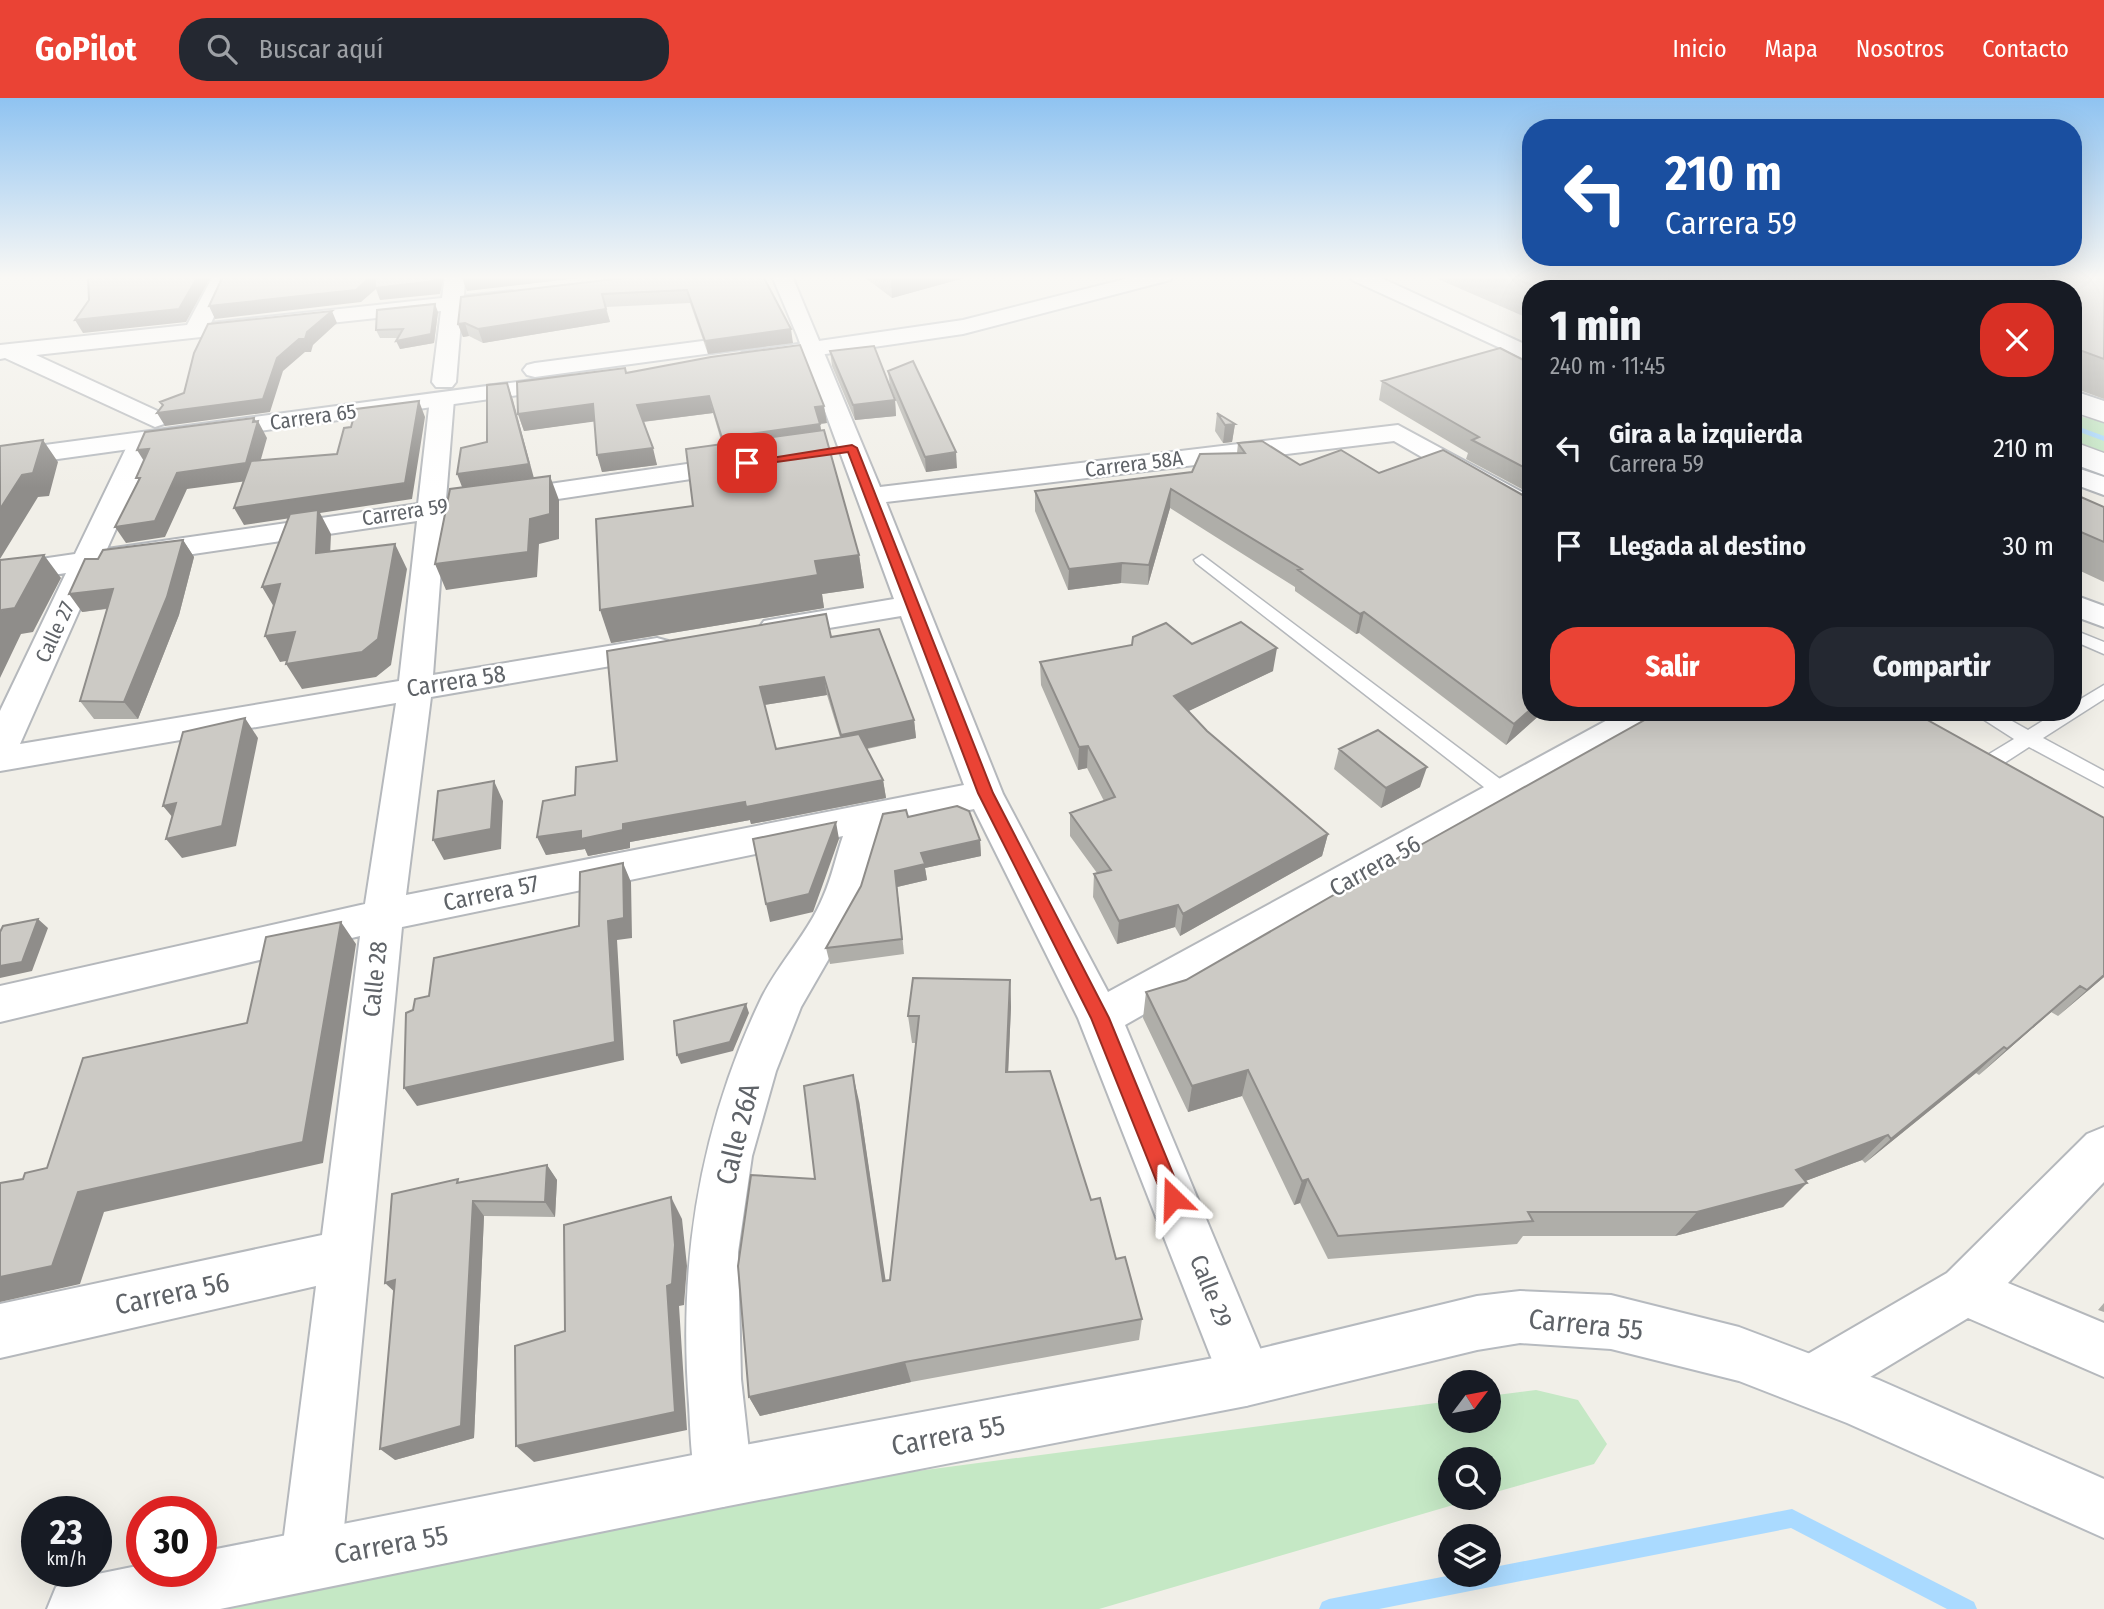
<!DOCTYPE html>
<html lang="es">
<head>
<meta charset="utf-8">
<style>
	:root { --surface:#171b24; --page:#242831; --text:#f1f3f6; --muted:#9ea1a6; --accent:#ea4335 }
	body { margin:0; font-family:"Fira Sans Condensed",sans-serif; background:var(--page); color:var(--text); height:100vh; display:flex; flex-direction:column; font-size:26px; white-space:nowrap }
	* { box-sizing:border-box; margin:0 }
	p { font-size:23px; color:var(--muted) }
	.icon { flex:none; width:38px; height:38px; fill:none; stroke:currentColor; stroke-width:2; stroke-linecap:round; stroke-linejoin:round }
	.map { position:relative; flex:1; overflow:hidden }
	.side { position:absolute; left:1522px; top:182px; width:560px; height:441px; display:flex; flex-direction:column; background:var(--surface); border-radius:28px; box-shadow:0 7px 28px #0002 }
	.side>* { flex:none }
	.banner { position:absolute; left:1522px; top:21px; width:560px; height:147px; border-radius:28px; box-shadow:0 7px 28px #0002; background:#1a4fa0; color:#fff; overflow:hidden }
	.needle { width:46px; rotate:58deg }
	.controls { position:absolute; left:1438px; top:1272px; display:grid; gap:14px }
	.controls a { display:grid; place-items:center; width:63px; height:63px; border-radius:50%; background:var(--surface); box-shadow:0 7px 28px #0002; font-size:35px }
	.speed { position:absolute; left:21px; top:1398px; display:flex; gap:14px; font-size:35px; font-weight:700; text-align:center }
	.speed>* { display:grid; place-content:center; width:91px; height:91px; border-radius:50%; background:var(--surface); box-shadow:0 7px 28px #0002; line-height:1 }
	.speed small { font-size:18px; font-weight:400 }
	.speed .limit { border:10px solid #d22; background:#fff; color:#111 }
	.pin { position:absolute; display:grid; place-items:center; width:60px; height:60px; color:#fff; margin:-30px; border-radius:14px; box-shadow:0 4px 10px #0006 }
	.me { position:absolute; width:77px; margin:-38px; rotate:338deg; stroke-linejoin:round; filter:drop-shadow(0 0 5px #0008) }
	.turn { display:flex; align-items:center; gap:24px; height:147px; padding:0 28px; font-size:32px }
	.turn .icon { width:91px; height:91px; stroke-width:2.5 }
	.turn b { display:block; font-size:49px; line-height:60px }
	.round { display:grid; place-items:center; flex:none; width:74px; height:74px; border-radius:28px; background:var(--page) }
	.headline { display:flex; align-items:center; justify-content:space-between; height:119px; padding:0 28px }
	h1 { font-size:42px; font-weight:800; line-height:52px }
	.primary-button { display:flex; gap:14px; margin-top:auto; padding:14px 28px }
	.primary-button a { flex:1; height:80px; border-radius:28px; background:var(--accent); color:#fff; font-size:28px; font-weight:800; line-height:80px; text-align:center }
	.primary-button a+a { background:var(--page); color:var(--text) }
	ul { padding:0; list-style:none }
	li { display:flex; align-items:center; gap:21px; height:98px; padding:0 28px }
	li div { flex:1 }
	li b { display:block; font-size:26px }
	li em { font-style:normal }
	header { display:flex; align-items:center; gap:42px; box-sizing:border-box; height:98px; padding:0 35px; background:var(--accent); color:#fff }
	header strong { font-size:33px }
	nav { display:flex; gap:38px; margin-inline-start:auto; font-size:24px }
	.search { width:490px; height:63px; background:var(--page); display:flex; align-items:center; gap:18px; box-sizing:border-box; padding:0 24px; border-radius:28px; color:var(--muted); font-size:26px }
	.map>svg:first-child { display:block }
	.green { fill:#c5e8c5 }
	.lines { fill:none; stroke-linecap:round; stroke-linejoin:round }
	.stream { fill:#aadaff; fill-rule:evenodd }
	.lane-casing { stroke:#b5b8bc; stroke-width:3 }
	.street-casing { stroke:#b5b8bc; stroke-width:4 }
	.secondary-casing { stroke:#b6babf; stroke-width:4 }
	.lane { fill:#fff; fill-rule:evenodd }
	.street { fill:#fff; fill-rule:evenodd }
	.secondary { fill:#fff; fill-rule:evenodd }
	.wall { fill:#afaea9; fill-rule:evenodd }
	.shaded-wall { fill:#8f8d8a }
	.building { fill:#cccac5; stroke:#8f8d8a; stroke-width:2 }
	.route { fill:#ea4335; stroke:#982c22; stroke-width:2 }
	.labels { text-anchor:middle; stroke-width:5; stroke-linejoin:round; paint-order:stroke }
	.far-street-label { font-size:21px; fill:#5f6368; stroke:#fff }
	.street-label { font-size:24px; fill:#5f6368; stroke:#fff }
	.near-street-label { font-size:28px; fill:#5f6368; stroke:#fff }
</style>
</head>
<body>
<header>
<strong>GoPilot</strong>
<div class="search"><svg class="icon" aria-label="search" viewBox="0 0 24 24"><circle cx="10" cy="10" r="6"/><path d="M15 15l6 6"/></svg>Buscar aquí</div>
<nav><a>Inicio</a><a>Mapa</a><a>Nosotros</a><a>Contacto</a></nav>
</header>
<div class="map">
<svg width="2104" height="1511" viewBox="0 0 2104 1511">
	<rect width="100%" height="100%" fill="#f1efe8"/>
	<!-- green -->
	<path class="green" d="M2074 317 2104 324V356L2074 344Z
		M1536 1292 1578 1302 1607 1346 1594 1366 1489 1396V1362H1451V1400H1477L1099 1511H150L484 1430 1451 1303V1323H1489V1298Z"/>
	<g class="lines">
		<!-- stream -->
		<path class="stream" d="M2074 327 2104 338V343L2074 332Z
			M1792 1411 1974 1504 1977 1511H1947L1791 1430 1379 1511H1319L1322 1504 1329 1501 1452 1477H1489V1470Z"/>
		<defs>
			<path id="lane" d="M1630 178H1646L1674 191H1657Z
				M1716 178H1732L1761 191H1744Z
				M2074 305 2104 315V324L2074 314Z
				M2074 344 2104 355V364L2074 353Z
				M1202 457 1512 690 1515 695 1512 700H1498L1196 465 1194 462Z
				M2074 532 2104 544V556L2074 543Z
				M2104 587V601L2043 640 2104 673V689L2029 649 1995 671H1981L1978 666 1981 661 2014 641 1972 614H1996L2028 632 2057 614H2074V605Z"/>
			<path id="street" d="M213 178H233L211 225 442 200 445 178H465L464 198 512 193 523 199 512 205 462 211 456 284 452 289H436L432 284 441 213 36 257 164 316 168 321 164 326 155 329 5 260 0 261V247L187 227Z
				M772 178H792L880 389 1398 327 1531 399V418L1521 416 1394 343 886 404 1003 696 1108 894 1622 614H1666L1661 622 1125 927 1273 1281 1265 1300 1246 1308 1227 1300 1078 920 974 711 883 730 862 803 801 909 776 973 752 1058 738 1154 741 1281 752 1380 743 1400 723 1409 703 1400C690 1371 691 1339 689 1307 678 1165 699 1032 760 903 777 867 808 836 823 799 832 779 836 758 843 738L402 829 341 1461 332 1482 311 1491 290 1482 281 1461 316 1188 0 1260V1206L322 1137 360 838 0 924V888L365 806 396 605 0 673V613L66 475 0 485V467L75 456 130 342 134 337H152L156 342 107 451 418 406 430 301 433 296H451L454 301 446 401 742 358 751 360 755 366 751 372 445 418 433 577 657 540 668 543 673 550 668 557 657 560 431 599 406 797 964 687 901 518 775 539 764 537 759 530 764 523 775 521 894 501 797 237ZM417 423 399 583 20 646 98 470Z
				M1349 178H1377L1531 249V264L1352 182Z
				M2074 369 2104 379V397L2074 386Z
				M2074 497 2104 508V529L2074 518Z
				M2104 1029V1084L2008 1185 2104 1225V1279L1968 1220 1832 1302 1813 1310 1794 1302 1786 1283 1794 1264 1947 1175 2087 1036Z"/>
			<path id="secondary" d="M1137 178H1173L1170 182 963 236 750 267 742 265 738 260 742 255 750 253 963 222Z
				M1609 178H1638L1660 191H1631Z
				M1732 178H1761L1785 191H1756Z
				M756 236 764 238 767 243 764 248 535 279 527 277 523 272 527 267 535 265Z
				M569 277 577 279 581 284 577 289 0 369V353Z
				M2074 293 2104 303V318L2074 308Z
				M2074 349 2104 360V377L2074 366Z
				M1520 1193 1611 1197 1739 1229 1879 1282 2104 1381V1440L1847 1325 1739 1283 1611 1251 1520 1245 1477 1252 1246 1308 723 1409 220 1511H47L56 1489 78 1480 142 1467V1474H201V1454L723 1351 1246 1254 1477 1198Z"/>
		</defs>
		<!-- lane casing -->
		<use href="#lane" class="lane-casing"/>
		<!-- street casing -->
		<use href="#street" class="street-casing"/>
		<!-- secondary casing -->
		<use href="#secondary" class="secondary-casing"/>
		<!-- lane -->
		<use href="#lane" class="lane"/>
		<!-- street -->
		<use href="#street" class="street"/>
		<!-- secondary -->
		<use href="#secondary" class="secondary"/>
	</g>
	<!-- wall -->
	<path class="wall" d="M640 178H763L793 245 708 256 690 205 606 209 610 224 483 245 469 238 463 239 458 226Z
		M863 178H971L892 200Z
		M1431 178H1628L1624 190 1622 191H1531V221H1530Z
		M1656 178H1708L1685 187Z
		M1786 178H2104V301L2074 290V191H1825L1816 189 1814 183Z
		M438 214 434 245 400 251 398 240H380L376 232Z
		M830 253 895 302 896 318 855 322 832 268Z
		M1531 266V396L1466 361 1468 355 1379 302 1382 283Z
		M888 273 957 370 926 374 890 288Z
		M626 275 827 325 820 326 821 333 859 457 864 490 822 496 824 510 611 545 693 408 722 346 713 315 643 324 657 367 602 374 594 323 524 333 518 316Z
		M1217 315 1235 326 1232 344 1223 345 1215 333Z
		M1238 345 1531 614H1543L1506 647 1359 535 1356 536 1295 493V489L1170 410 1148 487 1121 485 1068 492 1035 413V393L1192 374 1237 355Z
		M2074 396 2104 409V484L2074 470Z
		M183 442 194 459 179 517 138 621H94L80 603 107 511 82 514 98 461Z
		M831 539 914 622 916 640 867 651 883 682 886 700 751 726 750 722 630 744V750L588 758 585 751 546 757 537 739 575 697 617 663ZM827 597 840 639 776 651 764 607Z
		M1192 546 1273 573 1188 613 1207 633 1328 736 1322 758 1180 838 1175 829 1117 846 1093 799 1094 776 1097 775 1070 738V715L1104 703 1087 670 1078 672 1041 587 1040 564Z
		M1339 651 1420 689 1381 710 1334 671Z
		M908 719 980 742 981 758 925 770 927 782 897 789 904 856 830 866 826 850Z
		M2104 879 2058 918 2051 914 1979 977 1976 975 1865 1065 1862 1062 1805 1083 1783 1109 1675 1138H1523L1517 1146 1328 1161 1300 1105 1294 1107 1242 998 1188 1014 1143 920 1146 894Z
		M1010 882 1011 909 1008 974 1091 1102 1142 1221 1139 1242 911 1284 760 1318 749 1299 815 1081 859 1003 885 1183 890 1182 916 945H912L908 918Z
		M547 1067 557 1082 555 1119 484 1118 474 1340 395 1362 460 1084Z
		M2104 1205V1214L2098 1212Z"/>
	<!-- shaded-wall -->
	<path class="shaded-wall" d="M198 178H211L186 224 83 235 75 222Z
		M371 178H444L440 196 380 202 376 191 361 204 215 221 209 208Z
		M481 178H596L467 193 462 180Z
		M891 178H971L892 200Z
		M1577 178H1628L1624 190 1622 191H1539Z
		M1689 178H1708L1685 187Z
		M435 206 438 214 434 245 400 251 396 243Z
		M606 211 610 224 483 245 478 231Z
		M332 213 337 225 313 247 311 254H305L283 273 270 314 165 328 157 315 277 260Z
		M465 225 469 238 463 239 458 226Z
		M791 231 793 245 708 256 705 243Z
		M507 285 513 302 535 384 464 394 457 376 529 366Z
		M709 298 713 315 641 324 637 307Z
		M895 302 896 318 855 322 853 307Z
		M419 303 425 319 412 401 320 415 331 436 329 480 316 455 318 416 244 427 234 410 405 385Z
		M593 306 598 323 524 333 518 316Z
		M824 308 827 325 818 326 815 309Z
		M254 320 258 326V323L267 340 255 382 187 391 165 439 126 445 115 429 177 375 253 324Z
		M820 326 823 343 725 357 722 340Z
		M1235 326 1232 344 1223 345 1225 327Z
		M43 342 58 364 49 398 38 399 0 461V411Z
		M653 350 657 367 602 374 597 357Z
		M149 351 147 368 137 352Z
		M956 354 957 370 926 374 925 359Z
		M550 378 559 402V441L539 446 537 479 446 492 435 466 530 421Z
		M1171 391 1170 410 1148 487 1149 467Z
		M183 442 194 459 179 517 138 621 124 604Z
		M395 446 407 471 391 567 376 579 302 591 286 566Z
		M44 457 61 480 33 534 21 536 0 580V516Z
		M859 457 864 490 822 496 824 510 611 545 600 512 815 463Z
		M1122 465 1121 485 1068 492 1069 471Z
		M280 486 277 514 262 489Z
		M113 491 125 508 82 514 69 496Z
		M1364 514 1359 535 1356 536 1360 516Z
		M295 534 310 559 280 564 265 538Z
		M1277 550 1273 573 1172 621 1174 598Z
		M824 579 827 597 764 607 760 589Z
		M1531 611V614H1543L1506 647 1514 626Z
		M245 620 258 640 236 748 182 760 166 741Z
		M914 622 916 640 844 655 841 637Z
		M1088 648 1087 670 1078 672 1079 649Z
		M1427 669 1420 689 1381 710 1386 690Z
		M883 682 886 700 751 726 750 722 630 744V750L588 758 585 751 546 757 537 739 623 726 745 704Z
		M494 683 503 703 501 751 444 762 433 742Z
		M176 705 179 727 163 708Z
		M836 724 839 741 813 814 770 824 766 806Z
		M1328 736 1322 758 1180 838 1183 816Z
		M980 742 981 758 925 770 927 782 897 789 904 856 895 773 921 755Z
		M623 765 631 784 632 840 617 842 624 962 417 1008 404 990 608 823Z
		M1178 807 1175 829 1117 846 1119 823Z
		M38 821 48 830 32 873 0 880V868Z
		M341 824 356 846 323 1065 104 1114 80 1186 0 1204V1179L78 1094 303 1044Z
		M2104 877V879L2058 918 2087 892Z
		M1010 882 1011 909 1007 1000 1006 974Z
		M2080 888 2051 914 1979 977 2007 951Z
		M746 906 749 915 733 953 681 966 677 957Z
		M2004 949 1976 975 1865 1065 1891 1041Z
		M1248 972 1242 998 1188 1014 1192 988Z
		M853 977 859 1003 889 1205 883 1183Z
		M1888 1037 1862 1062 1784 1091 1807 1085 1783 1109 1675 1138 1697 1114 1796 1072Z
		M547 1067 557 1082 555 1119 545 1104Z
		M1308 1081 1300 1105 1294 1107 1302 1083Z
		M671 1099 682 1121 687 1168 684 1207 679 1208 687 1332 534 1364 516 1348Z
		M473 1103 484 1118 474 1340 395 1362 380 1351Z
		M395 1182 399 1198 385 1185Z
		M905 1264 911 1284 760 1318 749 1299Z"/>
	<!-- building -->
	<path class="building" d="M88 178H198L179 211 75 222 89 202Z
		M223 178H371L356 192 209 208Z
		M375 178H436L435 183 375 190Z
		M462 178H481L462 180Z
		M640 178H763L791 231 705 243 687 192 602 196 606 211 478 231 465 225 458 226 461 199Z
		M1509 178H1577L1539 190Z
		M1917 178H2104V261L2074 250V191H1988L1991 190Z
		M435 206 431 236 396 243 403 231 376 232 377 212Z
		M332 213 307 234 305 241H299L277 260 263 301 157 315 163 307 160 304 184 295 194 255 208 226Z
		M800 247 824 308 815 309 820 326 722 340 709 298 637 307 653 350 597 357 593 306 518 316 517 284 625 270 626 275 711 259Z
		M874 248 895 302 853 307 830 253Z
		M1500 250 1531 266V373L1472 342 1479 339 1382 283Z
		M913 263 956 354 925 359 888 273Z
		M507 285 529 366 457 376 461 350 487 344V287Z
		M419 303 405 385 234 410 251 363 337 356 344 330 351 329 356 311Z
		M1217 315 1235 326 1225 327Z
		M254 320 253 324 258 323 246 365 177 375 155 423 115 429 140 380H136L149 351 137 352 145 334Z
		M824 332 859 457 815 463 818 477 600 512 596 421 693 408 686 351Z
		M43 342 33 375 22 377 0 411V348Z
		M1262 343 1300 367 1341 352 1379 375 1443 352 1526 399 1531 400V611L1514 626 1364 514 1360 516 1298 472 1302 471 1171 391 1149 467 1122 465 1069 471 1035 393 1192 374 1200 356 1245 355 1238 345Z
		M550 378V416L530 421 528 454 435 466 450 391Z
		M2074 396 2104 409V444L2074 431Z
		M318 412 316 455 395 446 378 541 362 554 286 566 295 534 265 538 280 486 262 489 290 416Z
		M183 442 167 499 124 604 80 603 113 491 69 496 85 461H98L103 452Z
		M44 457 15 510 2 512 0 516V462Z
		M826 516 831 539 879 531 914 622 841 637 824 579 760 589 776 651 859 636 883 682 746 709 745 704 623 726V732L581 741V733L537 739 543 703 575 697 576 669 617 663 607 553Z
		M1241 524 1277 550 1174 598 1207 633 1328 736 1183 816 1178 807 1119 823 1094 776 1111 772 1070 715 1115 699 1088 648 1079 649 1040 564 1132 547 1133 539 1166 525 1192 546Z
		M1659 614H1913L2104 720V877L2087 892 2080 888 2007 951 2004 949 1891 1041 1888 1037 1796 1072 1807 1085 1697 1114H1528L1533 1123 1338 1138 1308 1081 1302 1083 1248 972 1192 988 1146 894 1186 882 1417 749Z
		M245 620 222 728 166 741 176 705 163 708 183 634Z
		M1378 632 1427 669 1386 690 1339 651Z
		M494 683 491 731 433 742 438 693Z
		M957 708 969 713 980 742 921 755 925 766 895 773 902 841 826 850 861 788 883 716 906 712 908 719Z
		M836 724 809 796 766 806 753 741Z
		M623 765 624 820 608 823 615 944 404 990 406 915 413 912 415 901 429 898 434 860 579 828 580 774Z
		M38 821 22 864 0 868V834L3 828Z
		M341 824 303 1044 78 1094 52 1168 0 1179V1085L23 1081 25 1075 47 1070 83 960 247 925 266 839Z
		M913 880 1010 882 1006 974 1050 973 1091 1102 1100 1100 1116 1161 1125 1159 1142 1221 905 1264 749 1299 738 1168 751 1077 815 1081 804 988 853 977 883 1183 890 1182 919 918H908Z
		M746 906 730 944 677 957 674 923Z
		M547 1067 545 1104 473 1103 461 1328 380 1351 395 1182 385 1185 392 1096 458 1081 457 1085Z
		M671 1099 675 1147 672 1186 667 1188 675 1314 516 1348 515 1248 565 1233 564 1127Z"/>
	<!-- sky -->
	<linearGradient id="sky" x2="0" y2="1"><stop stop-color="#8fc3f1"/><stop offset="0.46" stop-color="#f9f8f5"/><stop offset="1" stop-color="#f9f8f5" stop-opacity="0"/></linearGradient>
	<rect width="2104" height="390" fill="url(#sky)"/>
	<!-- route -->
	<path class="route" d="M852 347 857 350 993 695 1109 920 1183 1100 1180 1107 1173 1110 1166 1107 1091 920 978 695 848 354 747 368 741 365Z"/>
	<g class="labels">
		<!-- far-street labels -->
		<g class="far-street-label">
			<text transform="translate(313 319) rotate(-8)" y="7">Carrera 65</text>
			<text transform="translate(1134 366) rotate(-7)" y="7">Carrera 58A</text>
			<text transform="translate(405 414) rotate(-9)" y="7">Carrera 59</text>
			<text transform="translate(55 534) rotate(-65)" y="7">Calle 27</text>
		</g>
		<!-- street labels -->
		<g class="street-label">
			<text transform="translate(456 583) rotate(-9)" y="8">Carrera 58</text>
			<text transform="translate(1375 768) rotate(-29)" y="8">Carrera 56</text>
			<text transform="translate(491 795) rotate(-12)" y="8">Carrera 57</text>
			<text transform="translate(375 881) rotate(-84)" y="8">Calle 28</text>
			<text transform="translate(1211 1193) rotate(68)" y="8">Calle 29</text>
		</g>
		<!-- near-street labels -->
		<g class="near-street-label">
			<text transform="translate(737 1036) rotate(-76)" y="10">Calle 26A</text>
			<text transform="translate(172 1195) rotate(-12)" y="10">Carrera 56</text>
			<text transform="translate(1586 1226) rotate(6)" y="10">Carrera 55</text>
			<text transform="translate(948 1337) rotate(-11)" y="10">Carrera 55</text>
			<text transform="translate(391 1446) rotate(-10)" y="10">Carrera 55</text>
		</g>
	</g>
</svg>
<div class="controls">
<a><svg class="needle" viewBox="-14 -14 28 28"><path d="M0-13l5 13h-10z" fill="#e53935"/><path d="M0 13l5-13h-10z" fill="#9ea1a6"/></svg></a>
<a><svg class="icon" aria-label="search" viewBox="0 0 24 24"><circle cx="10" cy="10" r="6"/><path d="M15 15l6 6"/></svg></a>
<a><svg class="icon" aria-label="layers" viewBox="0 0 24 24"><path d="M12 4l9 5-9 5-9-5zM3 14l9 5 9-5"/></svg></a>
</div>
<div class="speed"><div>23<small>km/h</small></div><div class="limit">30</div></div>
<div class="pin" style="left:747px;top:365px;background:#d93025"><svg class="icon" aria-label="arrive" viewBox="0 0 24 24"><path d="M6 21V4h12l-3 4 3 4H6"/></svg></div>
<svg class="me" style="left:1173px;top:1100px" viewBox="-20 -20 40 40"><path d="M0-17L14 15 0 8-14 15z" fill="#ea4335" stroke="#fff" stroke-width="4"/></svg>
<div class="banner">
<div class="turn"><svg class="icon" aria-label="left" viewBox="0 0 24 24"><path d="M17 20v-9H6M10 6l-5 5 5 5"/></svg><div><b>210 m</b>Carrera 59</div></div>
</div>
<section class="side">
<div class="headline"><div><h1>1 min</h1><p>240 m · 11:45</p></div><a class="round" style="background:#d93025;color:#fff"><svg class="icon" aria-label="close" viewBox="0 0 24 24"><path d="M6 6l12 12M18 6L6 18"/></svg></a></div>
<ul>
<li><svg class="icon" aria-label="left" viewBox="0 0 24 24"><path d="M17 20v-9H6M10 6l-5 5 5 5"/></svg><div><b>Gira a la izquierda</b><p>Carrera 59</p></div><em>210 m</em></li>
<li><svg class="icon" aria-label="arrive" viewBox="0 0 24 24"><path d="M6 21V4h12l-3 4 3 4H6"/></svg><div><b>Llegada al destino</b></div><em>30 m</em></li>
</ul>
<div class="primary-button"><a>Salir</a><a>Compartir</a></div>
</section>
</div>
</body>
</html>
